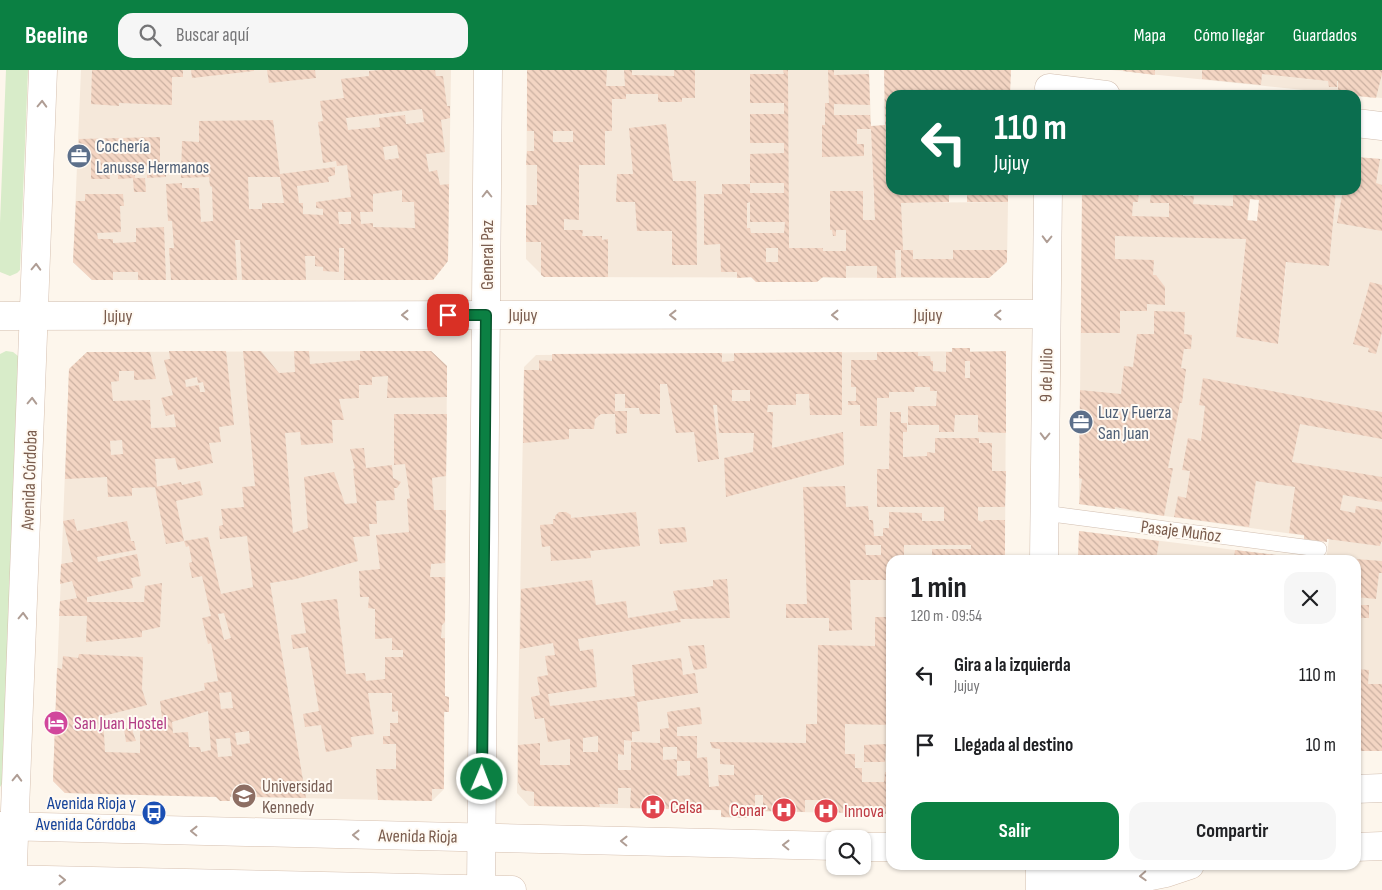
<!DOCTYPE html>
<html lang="es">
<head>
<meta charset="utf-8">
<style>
	:root { --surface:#fff; --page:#f6f6f6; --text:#202124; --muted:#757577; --accent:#0b8043 }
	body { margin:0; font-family:"Sofia Sans Condensed",sans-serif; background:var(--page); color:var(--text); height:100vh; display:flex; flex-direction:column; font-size:19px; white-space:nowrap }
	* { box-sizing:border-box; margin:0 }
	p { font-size:16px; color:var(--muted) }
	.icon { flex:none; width:28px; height:28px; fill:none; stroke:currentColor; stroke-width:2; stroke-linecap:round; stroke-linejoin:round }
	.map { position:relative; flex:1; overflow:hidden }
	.sheet { position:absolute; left:886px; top:485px; width:475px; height:315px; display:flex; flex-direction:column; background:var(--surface); border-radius:15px; box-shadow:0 1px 4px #0004 }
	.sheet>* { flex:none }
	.banner { position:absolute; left:886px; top:20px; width:475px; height:105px; border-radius:15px; box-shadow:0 1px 4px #0004; background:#0b6e4f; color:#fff; overflow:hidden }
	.buttons { position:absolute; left:826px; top:760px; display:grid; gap:10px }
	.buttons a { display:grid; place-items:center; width:45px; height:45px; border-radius:10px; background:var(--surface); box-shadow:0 1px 4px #0004; font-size:25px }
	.pin { position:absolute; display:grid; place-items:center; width:42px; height:42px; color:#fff; margin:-21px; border-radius:10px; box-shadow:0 2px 8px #0006 }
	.me { position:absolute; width:55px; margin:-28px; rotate:1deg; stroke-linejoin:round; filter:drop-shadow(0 0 4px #0008) }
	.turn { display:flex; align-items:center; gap:18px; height:105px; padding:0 25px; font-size:22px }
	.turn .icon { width:65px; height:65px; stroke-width:2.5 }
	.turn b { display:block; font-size:35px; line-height:42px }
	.round { display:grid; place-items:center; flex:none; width:52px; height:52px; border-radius:15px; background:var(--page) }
	.summary { display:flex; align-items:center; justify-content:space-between; height:85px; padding:0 25px }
	h1 { font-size:30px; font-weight:700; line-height:38px }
	.primary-button { display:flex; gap:10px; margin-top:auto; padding:10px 25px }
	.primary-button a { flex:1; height:58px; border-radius:15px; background:var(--accent); color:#fff; font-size:20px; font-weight:700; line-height:58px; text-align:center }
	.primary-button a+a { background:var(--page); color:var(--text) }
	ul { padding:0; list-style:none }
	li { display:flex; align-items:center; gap:15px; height:70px; padding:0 25px }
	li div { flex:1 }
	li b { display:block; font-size:19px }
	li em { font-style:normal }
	header { display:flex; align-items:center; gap:30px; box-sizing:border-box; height:70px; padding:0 25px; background:var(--accent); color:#fff }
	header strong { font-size:24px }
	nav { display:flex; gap:28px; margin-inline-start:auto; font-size:18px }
	.search { width:350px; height:45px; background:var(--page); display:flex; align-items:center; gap:12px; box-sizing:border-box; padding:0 18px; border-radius:15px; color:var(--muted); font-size:19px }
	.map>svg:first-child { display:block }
	.residential { fill:#f5e8da }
	.green { fill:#d8ecc9 }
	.building { fill:url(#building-back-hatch); fill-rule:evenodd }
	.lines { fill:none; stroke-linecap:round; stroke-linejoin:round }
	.service-casing { stroke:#d1beb0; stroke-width:16 }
	.minor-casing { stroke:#d1beb0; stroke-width:29 }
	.secondary-casing { stroke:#d6c0b0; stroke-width:29 }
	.service { stroke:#fff; stroke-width:15 }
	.minor { stroke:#fff; stroke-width:28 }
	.secondary { stroke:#fff; stroke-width:28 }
	.oneway { stroke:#af9d94 }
	.route-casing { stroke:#07532c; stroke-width:12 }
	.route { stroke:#0b8043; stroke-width:9 }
	.labels { text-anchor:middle; stroke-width:4; stroke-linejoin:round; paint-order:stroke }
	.service-label { font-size:18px; fill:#4e5e75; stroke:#fffaf3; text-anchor:start }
	.street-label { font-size:18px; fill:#7a5c4d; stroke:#fffaf3 }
	.hotel-label { font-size:18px; fill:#b23c85; stroke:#fffaf3; text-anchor:start }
	.education-label { font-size:18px; fill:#785e54; stroke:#fffaf3; text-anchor:start }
	.transit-label { font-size:18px; fill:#164399; stroke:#fffaf3; text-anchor:end }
	.health-label { font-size:18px; fill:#be3a42; stroke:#fffaf3; text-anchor:start }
</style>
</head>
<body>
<header>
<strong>Beeline</strong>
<div class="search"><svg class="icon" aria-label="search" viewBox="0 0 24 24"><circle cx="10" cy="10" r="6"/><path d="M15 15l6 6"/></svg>Buscar aquí</div>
<nav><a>Mapa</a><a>Cómo llegar</a><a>Guardados</a></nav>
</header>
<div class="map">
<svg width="1382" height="820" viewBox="0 0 1382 820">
	<defs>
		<pattern id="building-back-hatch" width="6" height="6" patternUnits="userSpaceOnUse" patternTransform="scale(1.25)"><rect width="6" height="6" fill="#f3d5c3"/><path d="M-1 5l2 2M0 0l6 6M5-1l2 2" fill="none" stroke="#cab0a1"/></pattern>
	</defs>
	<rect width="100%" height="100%" fill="#fdf6ec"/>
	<!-- residential -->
	<path class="residential" d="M81 0H451L448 191 433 210H92L73 192Z
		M527 0H869L874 133 1008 132 1007 192 989 208 544 207 526 189Z
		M1111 0H1382V28L1352 25Z
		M1356 87 1382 89V681H1356V490H1326L1329 469 1079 434 1082 120H1251L1236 267 1278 274 1294 120H1356Z
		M431 281 447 296 444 719 432 731 65 723 53 711 69 299 87 282Z
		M988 281 1006 299 1005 490H891V744L529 736 517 723V710L524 297 536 285Z
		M1079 461 1318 490H1078Z"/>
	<!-- green -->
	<path class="green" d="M6 0H28L20 200 17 203 10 206 0 202V153Z
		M6 281 13 282 18 286 19 292 2 714 0 717V284Z"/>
	<!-- building -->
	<path class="building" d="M92 0H183V7H172V35L119 33V36L91 34Z
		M191 0H254V1L192 8Z
		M267 0H315L316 8 269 13Z
		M380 0H435L436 6H443L447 36H450V48L441 50 445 82 426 84 429 102 437 100 440 115 449 114 448 191 433 210H344V178H339V202L323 201V197L315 196V186H305L306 210H242L240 170H235L237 210H171L169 178H174L172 151H168L166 114 182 113V118H199L201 152 213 151 212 117 210 116 209 107 181 108 182 71 199 72V51L273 50 280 104 335 97V105L328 107 329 112 297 116 299 133H303V144L323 145V139L316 138V132L351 127 347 95 337 96 336 91 323 93 318 52 323 51 320 31 344 28 341 9 369 6V1ZM422 39 424 52 406 54 405 45 379 48 380 57 348 60 346 48ZM397 75 399 88 385 90 383 77ZM248 107H280L284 133H262V139H249ZM402 120V132H414L415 158 373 157V153L361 154 360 142H373V124ZM338 142H351V154H339Z
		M527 0H607L606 16H625L624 0H632V5L674 6V0H695V28H682V32H658V24H626V29H612V61H605V95H579V150L564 149V160H583L582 166H602V170L608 169V207H544L541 205V172H526V135H537V95H526L527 81H534V61H527ZM553 61H573V72H553Z
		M783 0H788L789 178H823V181H846V160H836V166H833L832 160H830V121H863V150H875L871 59H857V74H864V86L822 87V55H825V33H829L828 0H834V5L869 4 870 35 834 34V45H870L871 56 885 55 884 0H1011L1010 25H891V120H1008V132H967V123H949V132L901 133 903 180H913V189H953V180H1007V192L989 208 901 207V180H895L896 208H877V196H846V208L823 207 817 212H756L751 207 737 208V202H721L720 174 704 175V124H722V114H750V123H784V113H750V84L784 83V73H750V44H784V33H750V4H784ZM750 132V152H785L784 163H751L750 158H747V133ZM766 178H778V192H766Z
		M1123 0H1155V5L1123 1Z
		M1202 0H1382V4L1376 28 1338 24V11H1337V17H1329L1328 11 1262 4 1261 15 1202 9Z
		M666 54 673 111H696L697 195H672V161H637L635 132H616L617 104H633L629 58Z
		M160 67V95L166 96V107L147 108V96L135 97V108H145L146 122H134L133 108 118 109V105H110V109H91V81L78 82 79 69Z
		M1356 87 1380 89 1376 113 1382 115V161L1337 153 1343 120H1356Z
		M1082 120H1139L1138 132H1133L1132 146 1169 147V133H1150L1151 122 1139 121V120H1183V126H1194L1193 134 1233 136V120H1294L1293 125 1301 126V120H1336L1329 196 1286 192 1278 274 1236 267 1246 169 1115 166V189L1154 190 1153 205H1156L1165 217V235L1147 234V241H1120V263H1081ZM1250 129 1259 130 1257 151 1247 150Z
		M85 124H123L124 136H120L121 162 97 163 98 169H113V173L136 172V158L164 157 166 210H138V202H113V210H92L73 192 76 131H85Z
		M1370 212 1382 215V262L1376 284 1368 282 1369 278 1353 274Z
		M1154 241 1185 242 1184 264 1192 265 1191 279H1184L1181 298 1186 299 1182 333H1180L1168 398H1173L1164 446 1115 437V439L1079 434 1082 409 1079 408 1080 320 1121 324 1124 296 1133 297 1137 264H1154Z
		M952 278H970V282L1006 281V363L978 362V345H955L954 362H939V355H908V336H936L937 321H930V317H915L914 322H889V328H877V356H860V335H848V331H856V317H851V290H877V282H918V286H930L931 291H933V301L946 302V282H952ZM965 291H970V308H965Z
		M169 281H226L234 355 219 357 221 372 209 373 213 393 178 400 175 388 155 389 157 417 132 418V426L108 427 107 407 65 409 69 299 87 282H150L156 309 134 310V301H119V311L111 312 113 331 150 330 151 358 176 357 174 344 166 346 161 328 173 325 164 290 170 289ZM197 307 198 313 203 312 205 322H200L199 315 186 317 185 310ZM122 370 123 384 111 385 110 371Z
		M243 281H261L279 303 295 302 294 281H309L310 294 360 290V281H431L447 296V327L387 328 388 306 372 307V315H359V328L339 329 344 350H332L333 373 301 375 300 362 285 363 293 463 308 458 304 407 334 402 345 434 357 433 353 399 355 398 350 379 364 378 366 398 392 395 393 408 401 412 397 418H394L395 430 376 431 377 454H369L370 466 353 467 358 491 296 509 270 513 306 728 255 727V732H242V727H230V731H220L216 727 65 723 53 711 57 598 62 599 63 586 78 588 79 584 143 587 142 619 147 635 103 646 105 682 140 683V649L162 648 160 631 205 620 204 613 218 611 211 573 208 574 202 548 211 546 202 506 192 508 189 493 192 492 189 476 186 477 184 471 208 467 221 524 253 517 247 466 220 469 219 456 223 455 221 439 244 437 242 417 255 416ZM224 543 231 568 224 570 218 544ZM231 622 233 638 221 639 219 623ZM208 641 211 680 201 682 200 677H189L188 662 173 663 172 652ZM249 661 250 673 237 675 235 663ZM230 668 232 686 218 687 216 669Z
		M842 282V345H810L809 324H796V335H768L767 342H773L772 378 843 362 844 395 726 427 724 388 753 382 754 363H719L717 335H713L719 389 698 392 694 362 676 363 667 314H660V344H640L639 338H625V324H615V341H627V363L616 364 615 344H601L595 349 594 359H569V369L523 373 524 300H539V290L552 291V284L722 283V292L734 291V283ZM732 320H750V331H732Z
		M1203 308 1382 342V369L1300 354 1292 392 1382 407V432L1343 425 1340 440 1355 443 1356 436 1382 440V472H1381L1380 476 1327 469V472L1304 469V465L1289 463 1295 417 1256 411 1249 457 1174 447 1178 426 1186 428 1190 401 1182 400 1188 368 1201 371 1205 336 1199 335Z
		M890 342H901V353H907V362H903V387L927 386V382L935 383V368H979V373H992V401H1006L1005 437H978V450L982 452 985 450H1005V490H932V479H971V475H904V490H891V510H850L852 560 829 561V548H786V534H807L803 417 845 416 846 437 868 436 869 450H873L874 466H883V458H889V442L922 443V451H944V437H877V399H889ZM865 475H881V485H866Z
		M394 344H447L446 406 432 408 434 440H446L445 493 431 494 430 507H445V552L442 555 441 568H445V626L449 627V642H444V719H432V731L378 730 376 699H396V674H383V666H390V653H398V641L392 642V623H368L374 664 351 667 352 677 326 682 321 655 305 657 303 644 319 641 308 577 293 579 291 565 306 563 301 533 337 529 346 604 365 603 366 611 385 609V587H403V580H392V568L375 569V539L368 538 369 527H360L359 501 380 499 376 465 409 462 407 429 410 428 405 394 394 395Z
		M200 411 203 425 176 431 184 471 166 474 155 417 181 412 182 415Z
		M559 442H566L571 445V448L636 442 640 476 590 481 591 488 551 491 550 476 542 477 540 455 553 454V449H555V446Z
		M74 449 77 461 127 451 131 471H134L136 480 97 487 98 492 137 484 141 506 131 508 133 518 87 527V532H144L145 516 162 513 160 557 142 561V567L86 572 87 546H59L60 531 77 528 72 511 60 514 61 494 73 492 63 451Z
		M685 457 687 472 660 474 658 459Z
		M1079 461 1159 471 1156 490H1078Z
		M1235 480 1285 486V490H1223L1224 487 1234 488Z
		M1324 486 1354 489V490H1323Z
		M1356 489 1382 491V503H1379L1376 529 1356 527Z
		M727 509 730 548 680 549 681 552 578 569 580 581 593 579 597 617 548 624 550 636 635 626 632 595 681 588 683 605 695 603 698 623 637 632 640 661 632 662V671L624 670V685L618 684V700H631V672L660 673V659L669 658 667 642 700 637 702 654 677 657V666H697V688L707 687 709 717 719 716 718 705H734V695L720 694V679L712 678 710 672 806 673V654H817L818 575 875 576V547H891V655L845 654V684H855V698H862V712H884L885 702 891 703V744L821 742V730H805V742L763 741V725H755V741H746L747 748 721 747V740L630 738 631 718H618V734H599L600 737 534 736V722L522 720 518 712V675L540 673V695H570V669L548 672 544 648 535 649 531 627 540 625 537 607 548 605 545 586 555 585 553 573 520 579 521 519 592 510 596 535 626 531 628 548 678 540 673 521 713 516V510ZM598 666V682H583V668ZM663 677H677V691H690V705L677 706V689L663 690Z
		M1356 535H1369V548H1356Z
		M704 575 707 598 694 600 688 576Z
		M1356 599 1369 600 1368 614H1382V681H1356Z
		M131 657 136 671 126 672 124 659Z
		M886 674 885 692H864V675Z"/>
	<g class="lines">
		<defs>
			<path id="service" d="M1044 443 1319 479"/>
			<path id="minor" d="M1049 18 1106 25
				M1356 53 1382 56
				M0 246 1046 244
				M1044 490 1048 120
				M1356 719 1382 718
				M481 820 488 0
				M1040 820V795"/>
			<path id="secondary" d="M0 756 835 776
				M862 777H891
				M1356 777 1382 776
				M0 809 512 820
				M12 820 43 0
				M1047 820 1049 817 1062 809 1076 807 1151 806 1166 803 1190 795"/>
		</defs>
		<!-- service casing -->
		<use href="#service" class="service-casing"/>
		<!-- minor casing -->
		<use href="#minor" class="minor-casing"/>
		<!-- secondary casing -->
		<use href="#secondary" class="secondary-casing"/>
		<!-- service -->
		<use href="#service" class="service"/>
		<!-- minor -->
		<use href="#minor" class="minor"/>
		<!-- secondary -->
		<use href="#secondary" class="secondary"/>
	</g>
	<!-- one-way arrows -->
	<defs><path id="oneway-chevron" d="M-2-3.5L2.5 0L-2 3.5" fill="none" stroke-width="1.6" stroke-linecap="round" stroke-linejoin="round" transform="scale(1.25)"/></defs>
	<g class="oneway">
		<use href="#oneway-chevron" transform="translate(42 34) rotate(-88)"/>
		<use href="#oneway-chevron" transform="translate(487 124) rotate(-90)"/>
		<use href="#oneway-chevron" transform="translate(1047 169) rotate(91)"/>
		<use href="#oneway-chevron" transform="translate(36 197) rotate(-88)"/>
		<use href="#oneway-chevron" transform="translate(405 245) rotate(180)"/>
		<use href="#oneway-chevron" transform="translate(673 245) rotate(180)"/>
		<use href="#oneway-chevron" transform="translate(835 245) rotate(180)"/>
		<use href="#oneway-chevron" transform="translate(998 245) rotate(180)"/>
		<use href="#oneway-chevron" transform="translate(32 331) rotate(-88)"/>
		<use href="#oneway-chevron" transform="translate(1045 366) rotate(91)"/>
		<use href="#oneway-chevron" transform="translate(23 546) rotate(-88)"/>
		<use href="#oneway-chevron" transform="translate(17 708) rotate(-88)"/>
		<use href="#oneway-chevron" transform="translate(194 761) rotate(-179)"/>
		<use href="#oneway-chevron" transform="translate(356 765) rotate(-179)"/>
		<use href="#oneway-chevron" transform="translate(624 771) rotate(-179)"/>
		<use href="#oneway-chevron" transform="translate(786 775) rotate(-179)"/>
		<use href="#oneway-chevron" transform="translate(1143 806) rotate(177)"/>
		<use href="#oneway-chevron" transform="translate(62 810) rotate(1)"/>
	</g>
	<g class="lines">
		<defs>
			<path id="route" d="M448 245H486L482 709"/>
		</defs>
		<!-- route casing -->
		<use href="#route" class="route-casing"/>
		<!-- route -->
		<use href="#route" class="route"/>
	</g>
	<!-- icons -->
	<defs>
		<symbol id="office-disc" viewBox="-11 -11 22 22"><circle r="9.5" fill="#5c6f8a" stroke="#fffaf3"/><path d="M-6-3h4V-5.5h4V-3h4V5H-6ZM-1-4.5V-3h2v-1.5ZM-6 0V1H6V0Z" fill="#fff"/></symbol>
		<symbol id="hotel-disc" viewBox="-11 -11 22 22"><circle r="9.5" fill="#d1479c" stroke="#fffaf3"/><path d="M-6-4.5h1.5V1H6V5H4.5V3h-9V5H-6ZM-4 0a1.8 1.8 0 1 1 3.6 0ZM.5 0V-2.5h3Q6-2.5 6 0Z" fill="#fff"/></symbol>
		<symbol id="university-disc" viewBox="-11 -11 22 22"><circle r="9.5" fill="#8d6e63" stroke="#fffaf3"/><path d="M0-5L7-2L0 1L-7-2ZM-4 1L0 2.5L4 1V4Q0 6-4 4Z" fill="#fff"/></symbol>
		<symbol id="hospital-disc" viewBox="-11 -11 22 22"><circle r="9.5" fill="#e0444e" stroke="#fffaf3"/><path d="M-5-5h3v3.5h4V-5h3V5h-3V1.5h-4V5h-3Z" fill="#fff"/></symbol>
		<symbol id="bus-disc" viewBox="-11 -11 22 22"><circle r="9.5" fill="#1a4fb4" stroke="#fffaf3"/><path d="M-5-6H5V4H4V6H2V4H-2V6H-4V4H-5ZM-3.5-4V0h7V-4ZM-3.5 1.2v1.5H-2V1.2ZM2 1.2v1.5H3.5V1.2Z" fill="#fff"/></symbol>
	</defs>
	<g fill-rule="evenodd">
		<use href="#office-disc" x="65" y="72" width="28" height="28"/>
		<use href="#office-disc" x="1067" y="338" width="28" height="28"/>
		<use href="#hotel-disc" x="42" y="639" width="28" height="28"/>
		<use href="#university-disc" x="230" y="712" width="28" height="28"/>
		<use href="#hospital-disc" x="639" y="723" width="28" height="28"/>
		<use href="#hospital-disc" x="770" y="726" width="28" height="28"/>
		<use href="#hospital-disc" x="812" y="727" width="28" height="28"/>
		<use href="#bus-disc" x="140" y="729" width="28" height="28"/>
	</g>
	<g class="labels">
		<!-- service labels -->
		<g class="service-label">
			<text x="96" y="82">Cochería<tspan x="96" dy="21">Lanusse Hermanos</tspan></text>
			<text x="1098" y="348">Luz y Fuerza<tspan x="1098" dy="21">San Juan</tspan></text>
		</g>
		<!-- street labels -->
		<g class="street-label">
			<text transform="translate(487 185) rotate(-90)" y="6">General Paz</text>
			<text x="523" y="251">Jujuy</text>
			<text x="928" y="251">Jujuy</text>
			<text x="118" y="252">Jujuy</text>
			<text transform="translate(1046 305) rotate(-89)" y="6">9 de Julio</text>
			<text transform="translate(29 410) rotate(-88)" y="6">Avenida Córdoba</text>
			<text transform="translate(1181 461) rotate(7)" y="6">Pasaje Muñoz</text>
			<text transform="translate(418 766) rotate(1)" y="6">Avenida Rioja</text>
		</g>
		<!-- hotel labels -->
		<g class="hotel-label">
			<text x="74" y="659">San Juan Hostel</text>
		</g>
		<!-- education labels -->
		<g class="education-label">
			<text x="262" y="722">Universidad<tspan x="262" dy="21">Kennedy</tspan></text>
		</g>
		<!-- transit labels -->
		<g class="transit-label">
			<text x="136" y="739">Avenida Rioja y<tspan x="136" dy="21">Avenida Córdoba</tspan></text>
		</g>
		<!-- health labels -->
		<g class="health-label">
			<text x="670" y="743">Celsa</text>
			<text x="766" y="746" text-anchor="end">Conar</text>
			<text x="844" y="747">Innova</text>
		</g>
	</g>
</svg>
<div class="buttons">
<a><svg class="icon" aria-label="search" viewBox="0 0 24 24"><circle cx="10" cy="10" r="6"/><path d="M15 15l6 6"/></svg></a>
</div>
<div class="pin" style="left:448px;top:245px;background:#d93025"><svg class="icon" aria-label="arrive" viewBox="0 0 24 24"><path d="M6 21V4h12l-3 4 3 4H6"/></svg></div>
<svg class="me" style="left:482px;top:709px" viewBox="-20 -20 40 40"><circle r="17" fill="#0b8043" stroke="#fff" stroke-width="3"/><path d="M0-11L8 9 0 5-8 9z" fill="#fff"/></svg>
<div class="banner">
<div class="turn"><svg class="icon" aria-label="left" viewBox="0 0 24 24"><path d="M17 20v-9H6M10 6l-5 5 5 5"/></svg><div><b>110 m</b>Jujuy</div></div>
</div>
<section class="sheet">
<div class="summary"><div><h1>1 min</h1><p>120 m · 09:54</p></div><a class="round"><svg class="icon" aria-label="close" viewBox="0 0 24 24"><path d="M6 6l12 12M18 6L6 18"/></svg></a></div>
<ul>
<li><svg class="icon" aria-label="left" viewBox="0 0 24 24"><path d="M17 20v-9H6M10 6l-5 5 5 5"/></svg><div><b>Gira a la izquierda</b><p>Jujuy</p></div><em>110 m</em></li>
<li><svg class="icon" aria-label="arrive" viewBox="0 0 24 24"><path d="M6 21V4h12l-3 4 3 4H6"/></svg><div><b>Llegada al destino</b></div><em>10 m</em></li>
</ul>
<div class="primary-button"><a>Salir</a><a>Compartir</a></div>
</section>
</div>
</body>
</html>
